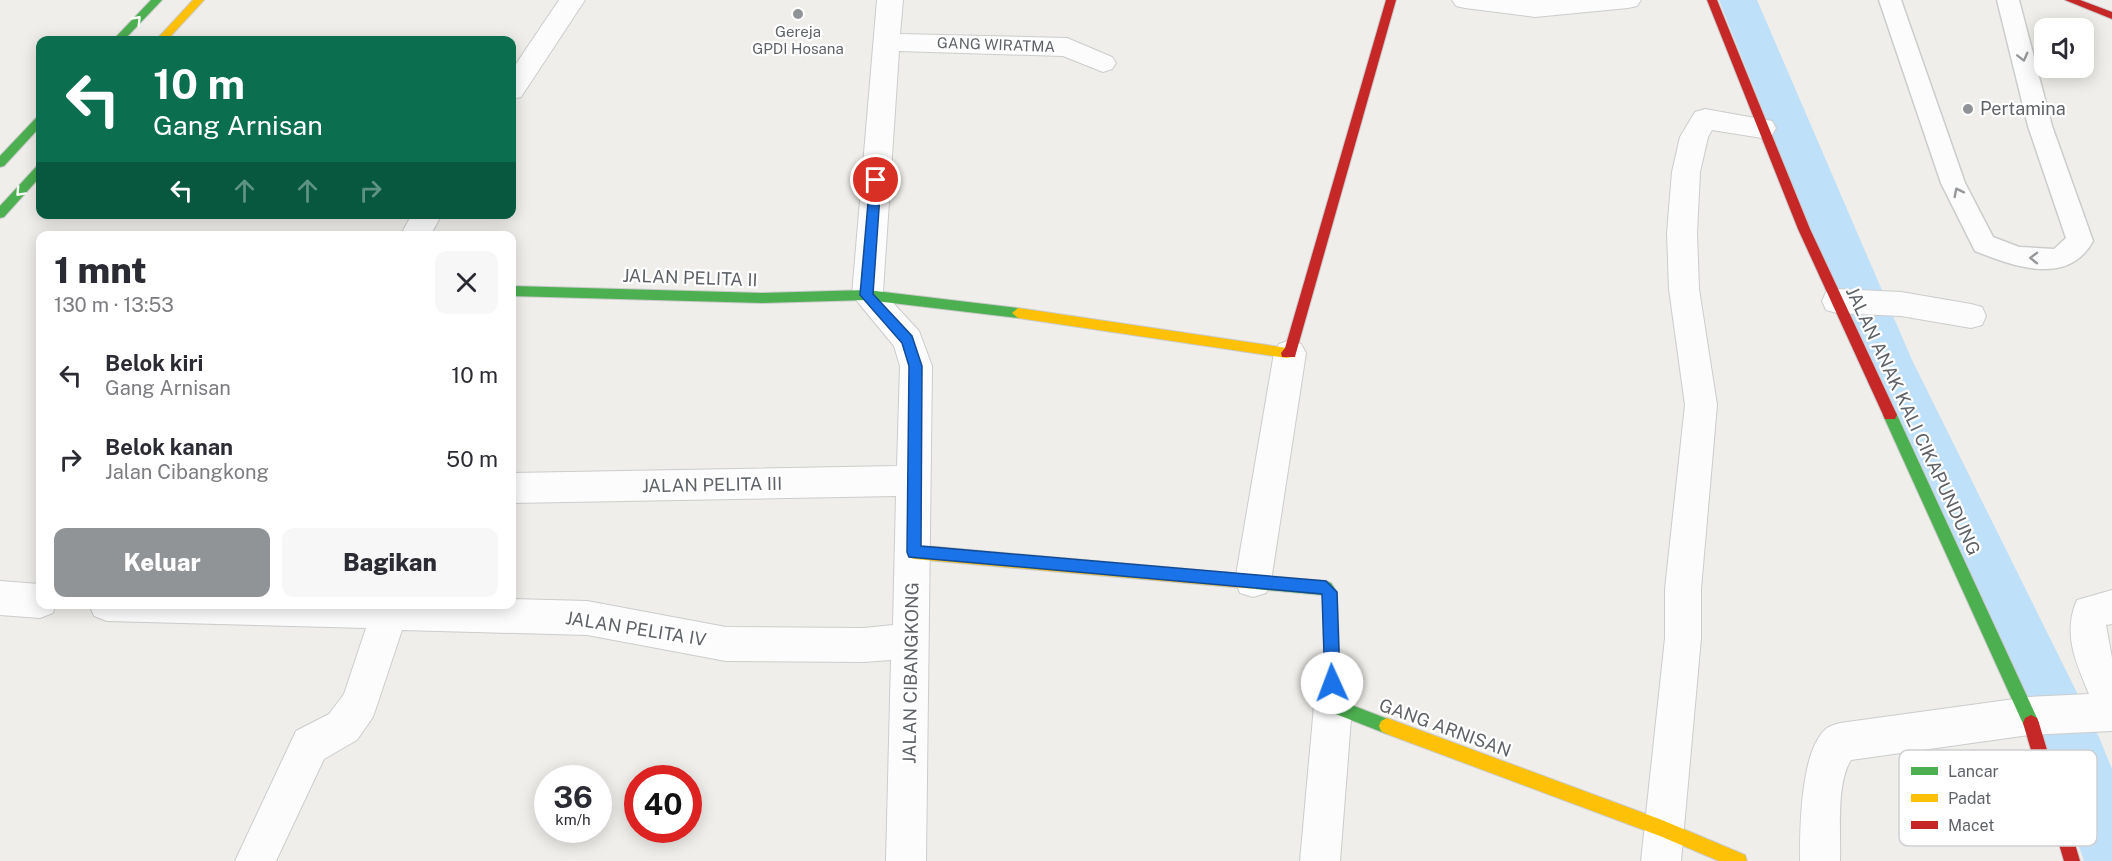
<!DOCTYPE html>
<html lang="id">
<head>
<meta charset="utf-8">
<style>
	:root { --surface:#fff; --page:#f7f7f7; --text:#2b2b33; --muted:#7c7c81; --accent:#919496 }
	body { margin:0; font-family:"Public Sans",sans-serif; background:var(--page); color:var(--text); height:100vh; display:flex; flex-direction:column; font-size:22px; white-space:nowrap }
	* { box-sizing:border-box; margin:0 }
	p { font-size:20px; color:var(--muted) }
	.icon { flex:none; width:33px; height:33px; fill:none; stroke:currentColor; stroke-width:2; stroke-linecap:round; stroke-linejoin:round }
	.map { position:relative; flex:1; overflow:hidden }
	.panel { position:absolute; left:36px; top:231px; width:480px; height:378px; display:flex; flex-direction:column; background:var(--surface); border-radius:12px; box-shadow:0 3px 15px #0003 }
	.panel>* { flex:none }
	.guide { position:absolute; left:36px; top:36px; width:480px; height:183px; border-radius:12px; box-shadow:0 3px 15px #0003; background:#0b6e4f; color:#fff; overflow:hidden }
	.tools { position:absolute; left:2034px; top:18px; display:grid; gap:12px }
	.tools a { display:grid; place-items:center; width:60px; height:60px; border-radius:12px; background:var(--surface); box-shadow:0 3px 15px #0003; font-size:30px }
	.speed { position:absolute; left:534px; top:765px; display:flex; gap:12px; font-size:30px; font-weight:700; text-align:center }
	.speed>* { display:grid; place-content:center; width:78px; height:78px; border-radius:50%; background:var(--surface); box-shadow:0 3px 15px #0003; line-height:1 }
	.speed small { font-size:15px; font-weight:400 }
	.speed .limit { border:9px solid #d22; background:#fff; color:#111 }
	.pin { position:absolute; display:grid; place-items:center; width:51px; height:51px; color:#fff; margin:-26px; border:3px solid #fff; border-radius:50%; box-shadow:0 2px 6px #0007 }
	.me { position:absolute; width:66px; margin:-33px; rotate:358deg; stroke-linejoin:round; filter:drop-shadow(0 0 4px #0008) }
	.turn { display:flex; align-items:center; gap:21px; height:126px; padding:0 18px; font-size:27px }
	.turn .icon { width:78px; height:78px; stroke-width:2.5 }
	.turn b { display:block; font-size:42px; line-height:51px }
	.lanes { display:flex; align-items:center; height:57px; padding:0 18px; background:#0003; justify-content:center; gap:30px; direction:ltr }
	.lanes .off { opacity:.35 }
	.round { display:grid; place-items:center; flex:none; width:63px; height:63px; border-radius:12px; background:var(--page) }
	.headline { display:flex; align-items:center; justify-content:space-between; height:102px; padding:0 18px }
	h1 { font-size:36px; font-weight:800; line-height:45px }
	.button { display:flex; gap:12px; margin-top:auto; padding:12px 18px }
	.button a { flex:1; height:69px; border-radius:12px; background:var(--accent); color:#fff; font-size:24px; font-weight:800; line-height:69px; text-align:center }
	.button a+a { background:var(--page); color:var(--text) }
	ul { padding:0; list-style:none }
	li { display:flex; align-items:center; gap:18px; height:84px; padding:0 18px }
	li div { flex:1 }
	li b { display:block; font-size:22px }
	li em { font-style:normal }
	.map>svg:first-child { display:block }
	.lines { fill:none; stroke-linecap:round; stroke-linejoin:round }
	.canal { fill:#bfe0f9; fill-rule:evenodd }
	.lane-casing { stroke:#cbcccc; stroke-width:3 }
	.street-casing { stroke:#cbcccc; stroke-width:2 }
	.fast-casing { stroke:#cacacb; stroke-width:2 }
	.slow-casing { stroke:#cacacb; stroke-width:2 }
	.jam-casing { stroke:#cacacb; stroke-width:2 }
	.lane { fill:#fdfcfc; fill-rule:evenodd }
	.street { fill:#fdfcfc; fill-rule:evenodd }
	.fast { fill:#4caf50; fill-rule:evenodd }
	.slow { fill:#ffc107; fill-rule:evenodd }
	.jam { fill:#c62828; fill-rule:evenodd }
	.oneway { stroke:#f6fbf6 }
	.oneway2 { stroke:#96999c }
	.route { fill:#1a73e8; stroke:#114b97; stroke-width:1.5 }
	.poi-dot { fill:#919496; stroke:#fff; stroke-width:2 }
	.labels { text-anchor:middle; stroke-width:4.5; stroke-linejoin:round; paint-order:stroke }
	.far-poi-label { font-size:15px; fill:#5f6368; stroke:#fff }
	.far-street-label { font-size:15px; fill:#5f6368; stroke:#fff }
	.poi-label { font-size:18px; fill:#5f6368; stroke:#fff; text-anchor:start }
	.street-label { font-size:18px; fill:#5f6368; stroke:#fff }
	.key { fill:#fff; stroke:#cfd0d2; stroke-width:1.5 }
	.key-label { font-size:16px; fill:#5f6368 }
</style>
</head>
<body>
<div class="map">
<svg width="2112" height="861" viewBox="0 0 2112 861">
	<rect width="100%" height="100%" fill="#efeeea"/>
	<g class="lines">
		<!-- canal -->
		<path class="canal" d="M1719 0H1757L1912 360 2099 737 2112 769V861H2084L2051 767 1862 360Z"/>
		<defs>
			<path id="lane" d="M1879 0H1901L1965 183 1993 237 2019 247 2054 249 2066 238 2028 126 1997 0H2019L2052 126 2093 241C2068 287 2013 266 1975 251L1941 183Z"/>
			<path id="street" d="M559 0H585L521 97 512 99V70Z
				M877 0H903L900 34 1067 38 1112 57 1116 63 1112 69 1103 72 1063 56 899 51 883 292 919 331 932 366 926 861H886L891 660 864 662 726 661 587 635 402 630 373 717 357 740 324 759 276 861H235L296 731 329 714 344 694 366 628 107 621 94 616 89 604H512V599L587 601 726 627 864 628 893 625 896 496 512 503V473L897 466 900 366 894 346 852 295Z
				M1452 0H1641L1637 6 1628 8 1535 17 1465 8 1456 6Z
				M1705 109 1772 121 1776 128 1772 135 1762 138 1712 130 1708 137 1700 172 1697 233 1699 289 1717 405 1701 589V638L1681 861H1641L1665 638V589L1685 405 1669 289 1667 233 1672 172 1680 137 1695 112Z
				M412 214H442L430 236H400Z
				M1837 289 1901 292 1971 304 1982 307 1986 316 1982 325 1971 328 1901 316 1837 313 1826 310 1822 301 1826 292Z
				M1290 340 1301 344 1306 353 1271 581 1266 593 1253 597 1240 593 1235 581 1274 353 1279 344Z
				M0 581 40 584V604H56L53 613 40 618 0 615Z
				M2112 590V624L2106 625 2112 658V731L2029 735 1851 760C1836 783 1841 833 1840 861H1800C1800 830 1800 749 1827 728 1830 726 1836 724 1840 723L2029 697 2089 694C2076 663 2062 633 2077 600Z
				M1333 687 1346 693 1352 706 1340 861H1300L1314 706 1320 693Z"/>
			<path id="fast" d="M151 0H162L124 40H113Z
				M40 117V127L4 166 0 167V156L36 118Z
				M40 166V177L4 217 0 218V206L36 167Z
				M512 286 762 293 867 290 1018 308 1024 313 1018 318 867 300 762 303 512 296Z
				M1890 409 1895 411 1897 415 2037 718 2039 723 2037 728 2031 731 2025 728 1883 415 1885 411Z
				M1255 575 1326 581 1331 583 1337 592 1341 701 1393 721 1395 726 1393 731 1387 734 1328 711 1325 706 1323 595 1255 589 1250 587 1248 582 1250 577Z"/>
			<path id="slow" d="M193 0H204L167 40H156Z
				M1018 308 1287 348 1292 349 1293 353 1292 357 1287 358 1018 318 1012 313Z
				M914 545 1255 575 1260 577 1262 582 1260 587 1255 589 914 559 909 557 907 552 909 547Z
				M1387 718 1662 820 1745 855 1747 861H1719L1660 836 1387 734 1381 731 1379 726 1381 721Z"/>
			<path id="jam" d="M1386 0H1396L1296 353 1295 357H1282L1281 353 1285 348Z
				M1707 0H1717L1810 229 1897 415 1895 419H1885L1798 229Z
				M2065 0H2080L2112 12V19Z
				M2031 715 2037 718 2039 723 2080 861H2064L2023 723 2025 718Z"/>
		</defs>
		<!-- lane casing -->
		<use href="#lane" class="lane-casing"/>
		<!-- street casing -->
		<use href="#street" class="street-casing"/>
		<!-- fast casing -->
		<use href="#fast" class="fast-casing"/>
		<!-- slow casing -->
		<use href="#slow" class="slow-casing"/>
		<!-- jam casing -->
		<use href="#jam" class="jam-casing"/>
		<!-- lane -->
		<use href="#lane" class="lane"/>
		<!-- street -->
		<use href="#street" class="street"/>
		<!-- fast -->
		<use href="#fast" class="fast"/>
		<!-- slow -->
		<use href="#slow" class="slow"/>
		<!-- jam -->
		<use href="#jam" class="jam"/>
	</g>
	<!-- one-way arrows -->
	<defs><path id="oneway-chevron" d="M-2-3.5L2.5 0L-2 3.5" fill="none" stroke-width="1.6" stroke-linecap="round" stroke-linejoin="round" transform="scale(1.5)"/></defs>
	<g class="oneway">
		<use href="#oneway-chevron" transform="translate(137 20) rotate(-46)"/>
		<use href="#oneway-chevron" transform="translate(20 192) rotate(133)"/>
	</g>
	<g class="oneway2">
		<use href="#oneway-chevron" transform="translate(2023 57) rotate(76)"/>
		<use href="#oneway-chevron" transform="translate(1958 192) rotate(-117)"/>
		<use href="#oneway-chevron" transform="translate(2034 258) rotate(-179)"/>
	</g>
	<!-- route -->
	<path class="route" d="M876 176 881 180 873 294 912 336 922 366 921 546 1326 581 1337 592 1340 683 1338 688 1332 690 1327 688 1325 683 1322 594 909 557 907 552 909 366 902 343 860 295 870 180Z"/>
	<!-- markers -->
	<g class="poi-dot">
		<circle cx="798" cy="14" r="6"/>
		<circle cx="1968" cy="109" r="6"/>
	</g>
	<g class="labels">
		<!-- far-poi labels -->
		<g class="far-poi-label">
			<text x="798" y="37">Gereja<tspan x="798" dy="17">GPDI Hosana</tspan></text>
		</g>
		<!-- far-street labels -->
		<g class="far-street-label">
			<text transform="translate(996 45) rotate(2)" y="5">GANG WIRATMA</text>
		</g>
		<!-- poi labels -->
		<g class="poi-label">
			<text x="1980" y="115">Pertamina</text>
		</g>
		<!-- street labels -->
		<g class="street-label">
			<text transform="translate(690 278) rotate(2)" y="6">JALAN PELITA II</text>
			<text transform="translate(1913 421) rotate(65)" y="6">JALAN ANAK KALI CIKAPUNDUNG</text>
			<text transform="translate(712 485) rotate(-1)" y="6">JALAN PELITA III</text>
			<text transform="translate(636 629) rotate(9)" y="6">JALAN PELITA IV</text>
			<text transform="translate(911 673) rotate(-89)" y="6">JALAN CIBANGKONG</text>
			<text transform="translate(1445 728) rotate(20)" y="6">GANG ARNISAN</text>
		</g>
	</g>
	<!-- legend -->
	<rect x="1899" y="750" width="198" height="96" rx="9" class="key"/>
	<rect x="1911" y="767" width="27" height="8" fill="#4caf50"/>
	<rect x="1911" y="794" width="27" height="8" fill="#ffc107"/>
	<rect x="1911" y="821" width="27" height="8" fill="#c62828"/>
	<g class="key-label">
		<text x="1948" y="777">Lancar</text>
		<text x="1948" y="804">Padat</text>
		<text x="1948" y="831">Macet</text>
	</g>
</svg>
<div class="tools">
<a><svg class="icon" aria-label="sound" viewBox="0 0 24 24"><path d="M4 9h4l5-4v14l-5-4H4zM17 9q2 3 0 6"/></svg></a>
</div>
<div class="speed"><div>36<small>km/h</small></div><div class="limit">40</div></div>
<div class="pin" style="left:876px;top:180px;background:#d93025"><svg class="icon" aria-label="arrive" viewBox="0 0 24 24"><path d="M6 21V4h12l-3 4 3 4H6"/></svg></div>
<svg class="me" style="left:1332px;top:683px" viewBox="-20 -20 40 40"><circle r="19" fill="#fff"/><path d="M0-13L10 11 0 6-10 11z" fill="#1a73e8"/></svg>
<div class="guide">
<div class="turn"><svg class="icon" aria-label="left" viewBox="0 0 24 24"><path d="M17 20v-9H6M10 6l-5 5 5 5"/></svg><div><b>10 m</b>Gang Arnisan</div></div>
<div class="lanes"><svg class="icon" aria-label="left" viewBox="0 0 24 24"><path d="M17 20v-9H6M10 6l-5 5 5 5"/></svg><svg class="icon off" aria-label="ahead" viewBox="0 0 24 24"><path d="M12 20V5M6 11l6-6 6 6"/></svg><svg class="icon off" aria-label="ahead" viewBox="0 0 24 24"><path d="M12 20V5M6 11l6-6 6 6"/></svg><svg class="icon off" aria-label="right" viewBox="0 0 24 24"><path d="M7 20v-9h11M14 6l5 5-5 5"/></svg></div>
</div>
<section class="panel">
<div class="headline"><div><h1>1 mnt</h1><p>130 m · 13:53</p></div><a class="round"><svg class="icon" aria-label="close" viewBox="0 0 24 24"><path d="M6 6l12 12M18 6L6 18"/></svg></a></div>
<ul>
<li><svg class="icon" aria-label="left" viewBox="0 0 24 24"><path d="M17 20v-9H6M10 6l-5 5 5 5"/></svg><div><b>Belok kiri</b><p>Gang Arnisan</p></div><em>10 m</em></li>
<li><svg class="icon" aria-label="right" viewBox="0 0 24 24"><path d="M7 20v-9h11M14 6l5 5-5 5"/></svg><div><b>Belok kanan</b><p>Jalan Cibangkong</p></div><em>50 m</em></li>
</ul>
<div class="button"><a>Keluar</a><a>Bagikan</a></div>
</section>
</div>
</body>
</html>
